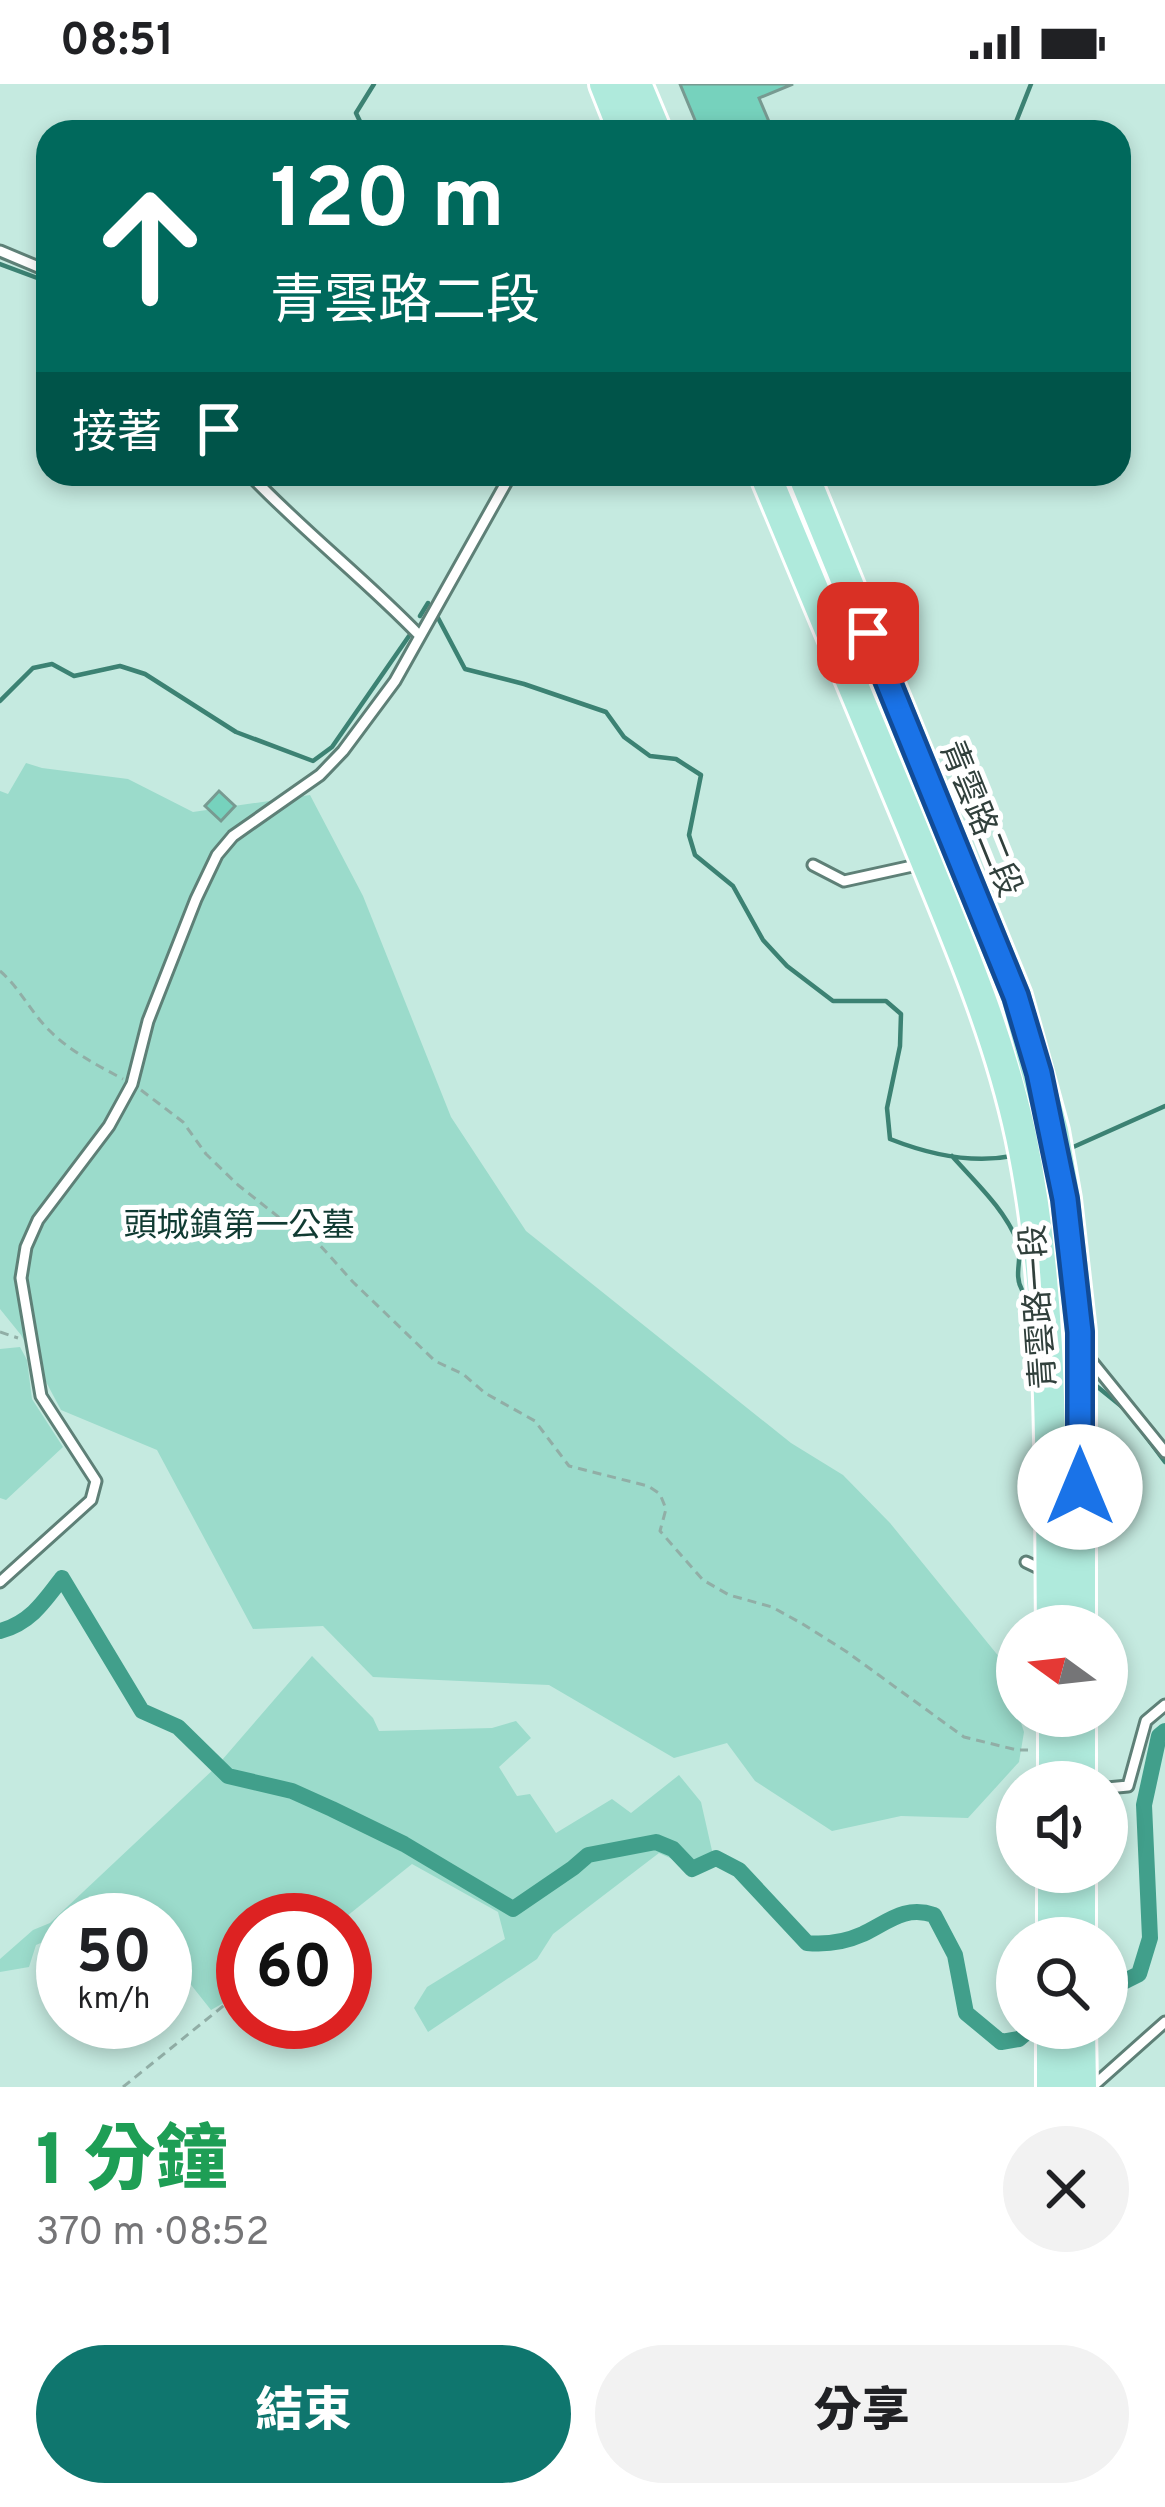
<!DOCTYPE html>
<html lang="zh-TW">
<head>
<meta charset="utf-8">
<style>
	:root { --surface:#fff; --page:#f2f2f2; --text:#202124; --muted:#757577; --accent:#0f766e }
	body { margin:0; font-family:Overpass,"Noto Sans TC",sans-serif; background:var(--page); color:var(--text); height:100vh; display:flex; flex-direction:column; font-size:45px; white-space:nowrap }
	* { box-sizing:border-box; margin:0 }
	p { font-size:39px; color:var(--muted) }
	.icon { flex:none; width:66px; height:66px; fill:none; stroke:currentColor; stroke-width:2; stroke-linecap:round; stroke-linejoin:round }
	.map { position:relative; height:2003px; overflow:hidden }
	.panel { display:flex; flex-direction:column; background:var(--surface); flex:1 }
	.panel>* { flex:none }
	.guide { position:absolute; left:36px; top:36px; width:1095px; height:366px; border-radius:36px; box-shadow:0 6px 18px #0003; background:#00695c; color:#fff; overflow:hidden }
	.needle { width:78px; rotate:285deg }
	.controls { position:absolute; left:996px; top:1521px; display:grid; gap:24px }
	.controls a { display:grid; place-items:center; width:132px; height:132px; border-radius:50%; background:var(--surface); box-shadow:0 6px 18px #0003; font-size:60px }
	.speed { position:absolute; left:36px; top:1809px; display:flex; gap:24px; font-size:60px; font-weight:700; text-align:center }
	.speed>* { display:grid; place-content:center; width:156px; height:156px; border-radius:50%; background:var(--surface); box-shadow:0 6px 18px #0003; line-height:1 }
	.speed small { font-size:30px; font-weight:400 }
	.speed .limit { border:18px solid #d22; background:#fff; color:#111 }
	.pin { position:absolute; display:grid; place-items:center; width:102px; height:102px; color:#fff; margin:-51px; border-radius:24px; box-shadow:0 6px 18px #0006 }
	.me { position:absolute; width:132px; margin:-66px; rotate:0deg; stroke-linejoin:round; filter:drop-shadow(0 0 9px #0008) }
	.turn { display:flex; align-items:center; gap:42px; height:252px; padding:0 36px; font-size:54px }
	.turn .icon { width:156px; height:156px; stroke-width:2.5 }
	.turn b { display:block; font-size:84px; line-height:102px }
	.then { display:flex; align-items:center; height:114px; padding:0 36px; background:#0003; gap:24px; font-size:45px }
	.round { display:grid; place-items:center; flex:none; width:126px; height:126px; border-radius:63px; background:var(--page) }
	.summary { display:flex; align-items:center; justify-content:space-between; height:204px; padding:0 36px }
	h1 { font-size:72px; font-weight:800; line-height:90px; color:#1e9e55 }
	.primary-button { display:flex; gap:24px; margin-top:auto; padding:24px 36px }
	.primary-button a { flex:1; height:138px; border-radius:72px; background:var(--accent); color:#fff; font-size:48px; font-weight:800; line-height:138px; text-align:center }
	.primary-button a+a { background:var(--page); color:var(--text) }
	.status { display:flex; justify-content:space-between; align-items:center; height:84px; padding:0 60px; background:var(--surface); direction:ltr }
	.status svg { height:33px; fill:currentColor }
	.map>svg:first-child { display:block }
	.green { fill:#9bdbcb }
	.lines { fill:none; stroke-linecap:round; stroke-linejoin:round }
	.stream { stroke:#3c8273; stroke-width:4.5 }
	.canal { stroke:#419f8b; stroke-width:16 }
	.building { fill:#76d2bd; stroke:#779a91; stroke-width:3 }
	.service-casing { stroke:#5e8077; stroke-width:15 }
	.primary-casing { stroke:#fff; stroke-width:36 }
	.path { stroke:#91aea6; stroke-width:3; stroke-dasharray:9 6; stroke-linecap:butt }
	.service { stroke:#fff; stroke-width:9 }
	.primary { stroke:#afeadc; stroke-width:30 }
	.route-casing { stroke:#114b97; stroke-width:30 }
	.route { stroke:#1a73e8; stroke-width:21 }
	.labels { text-anchor:middle; stroke-width:10; stroke-linejoin:round; paint-order:stroke }
	.street-label { font-size:33px; fill:#31403c; stroke:#fff }
	.park-label { font-size:33px; fill:#103b32; stroke:#fff }
</style>
</head>
<body>
<div class="status"><b>08:51</b><svg viewBox="0 0 49 12"><path d="M0 12V9h3v3zM5 12V6h3v6zM10 12V3h3v9zM15 12V0h3v12zM26 1h20v11H26zM47 4h2v5h-2z"/></svg></div>
<div class="map">
<svg width="1165" height="2003" viewBox="0 0 1165 2003">
	<rect width="100%" height="100%" fill="#c5eae0"/>
	<!-- green -->
	<path class="green" d="M26 679 42 684 128 695 193 728 310 711 363 812 451 1033 526 1147 791 1359 843 1391 890 1439 1000 1574 1024 1648 1019 1678 968 1734 901 1732 832 1747 755 1697 727 1659 674 1674 549 1601 373 1593 323 1542 253 1545 157 1366 61 1326 21 1251 0 1225V707L8 710Z
		M20 1263 27 1276 32 1315 63 1363 6 1416 0 1414V1265Z
		M312 1572 373 1634 379 1647 492 1644 516 1637 531 1654 499 1683 517 1712 530 1710 556 1749 612 1715 631 1729 679 1691 701 1718 715 1780 694 1785 659 1769 553 1850 537 1875 428 1948 414 1924 427 1903 505 1855 498 1828 412 1780 342 1836H243V1908L211 1926 165 1868V1836H63V1882L43 1858 36 1861 29 1883 0 1888V1875L33 1846 50 1839 216 1683Z"/>
	<g class="lines">
		<!-- stream -->
		<path class="stream" d="M365 48 356 29 374 0
			M1012 48 1031 0
			M0 180 48 198
			M420 532 428 519
			M437 532 465 585 524 600 606 628 624 653 650 672 676 675 701 691 689 751 695 771 733 802 763 856 787 882 833 917H886L901 930 900 962 887 1024 890 1055C928 1070 971 1080 1012 1072
			M0 617 33 584 52 580 74 592 120 582 145 590 236 648 313 677 332 663 409 552
			M1071 1064 1165 1022
			M952 1072C975 1098 1005 1125 1018 1159 1023 1174 1013 1190 1022 1206
			M1094 1300 1126 1326
			M1144 1350 1165 1378"/>
		<!-- canal -->
		<path class="canal" d="M0 1547C30 1539 44 1518 62 1494L142 1627 178 1643 228 1692 292 1707 332 1725 404 1760 513 1825 573 1784 588 1771 656 1758 673 1765 692 1785 716 1774 739 1786 807 1859C827 1861 845 1858 863 1850 888 1838 905 1821 934 1831L955 1871 966 1929 1001 1958 1019 1955 1032 1944
			M1107 1906 1139 1890 1150 1854 1144 1721 1159 1652 1165 1647"/>
	</g>
	<!-- building -->
	<path class="building" d="M680 0H793L759 14 770 40 750 48H700Z
		M219 707 235 722 221 737 205 722Z"/>
	<g class="lines">
		<defs>
			<path id="service" d="M0 167 48 187
				M249 390C303 447 365 495 419 551
				M813 781 844 797 926 779 946 753
				M1089 1274 1165 1368
				M1026 1478 1047 1488
				M0 1498 91 1416 96 1397 41 1312 21 1194 26 1163 38 1136 109 1042 132 1000 148 937 196 815 217 771 233 752 320 691 343 667 395 597 511 390
				M1107 1704 1128 1702 1146 1637 1165 1621
				M1092 2003 1165 1938"/>
			<path id="primary" d="M605 0 624 48
				M636 0 656 48
				M765 390C814 508 863 626 912 743 953 844 998 945 1021 1052 1055 1213 1050 1379 1052 1542
				M803 390 1016 912 1053 1047 1065 1115 1080 1248V1542
				M1054 1632V1698
				M1080 1632V1698
				M1080 1788V1854
				M1053 1854V1788
				M1080 1944 1081 2003
				M1052 2003V1944"/>
		</defs>
		<!-- service casing -->
		<use href="#service" class="service-casing"/>
		<!-- primary casing -->
		<use href="#primary" class="primary-casing"/>
		<!-- path -->
		<path class="path" d="M0 887C20 904 31 929 50 947 71 968 97 981 123 995
			M141 1006 183 1038 206 1070 238 1101 290 1142 318 1159 353 1198 435 1277 463 1290 485 1309 535 1337 569 1382 648 1402 660 1410 666 1425 660 1447 703 1496 729 1511 772 1523 801 1539 847 1568 964 1653 1017 1666H1028
			M0 1248 18 1254
			M123 2003 243 1906"/>
		<!-- service -->
		<use href="#service" class="service"/>
		<!-- primary -->
		<use href="#primary" class="primary"/>
	</g>
	<g class="lines">
		<defs>
			<path id="route" d="M868 549 1016 912 1039 989 1065 1115 1080 1248V1403"/>
		</defs>
		<!-- route casing -->
		<use href="#route" class="route-casing"/>
		<!-- route -->
		<use href="#route" class="route"/>
	</g>
	<g class="labels">
		<!-- street labels -->
		<g class="street-label">
			<text transform="translate(982 734) rotate(68)" y="12">青雲路二段</text>
			<text transform="translate(1037 1223) rotate(-94)" y="12">青雲路一段</text>
		</g>
		<!-- park labels -->
		<g class="park-label">
			<text x="239" y="1152">頭城鎮第一公墓</text>
		</g>
	</g>
</svg>
<div class="controls">
<a><svg class="needle" viewBox="-14 -14 28 28"><path d="M0-13l5 13h-10z" fill="#e53935"/><path d="M0 13l5-13h-10z" fill="#757577"/></svg></a>
<a><svg class="icon" aria-label="sound" viewBox="0 0 24 24"><path d="M4 9h4l5-4v14l-5-4H4zM17 9q2 3 0 6"/></svg></a>
<a><svg class="icon" aria-label="search" viewBox="0 0 24 24"><circle cx="10" cy="10" r="6"/><path d="M15 15l6 6"/></svg></a>
</div>
<div class="speed"><div>50<small>km/h</small></div><div class="limit">60</div></div>
<div class="pin" style="left:868px;top:549px;background:#d93025"><svg class="icon" aria-label="arrive" viewBox="0 0 24 24"><path d="M6 21V4h12l-3 4 3 4H6"/></svg></div>
<svg class="me" style="left:1080px;top:1403px" viewBox="-20 -20 40 40"><circle r="19" fill="#fff"/><path d="M0-13L10 11 0 6-10 11z" fill="#1a73e8"/></svg>
<div class="guide">
<div class="turn"><svg class="icon" aria-label="ahead" viewBox="0 0 24 24"><path d="M12 20V5M6 11l6-6 6 6"/></svg><div><b>120 m</b>青雲路二段</div></div>
<div class="then">接著<svg class="icon" aria-label="arrive" viewBox="0 0 24 24"><path d="M6 21V4h12l-3 4 3 4H6"/></svg></div>
</div>
</div>
<section class="panel">
<div class="summary"><div><h1>1 分鐘</h1><p>370 m · 08:52</p></div><a class="round"><svg class="icon" aria-label="close" viewBox="0 0 24 24"><path d="M6 6l12 12M18 6L6 18"/></svg></a></div>
<div class="primary-button"><a>結束</a><a>分享</a></div>
</section>
</body>
</html>
